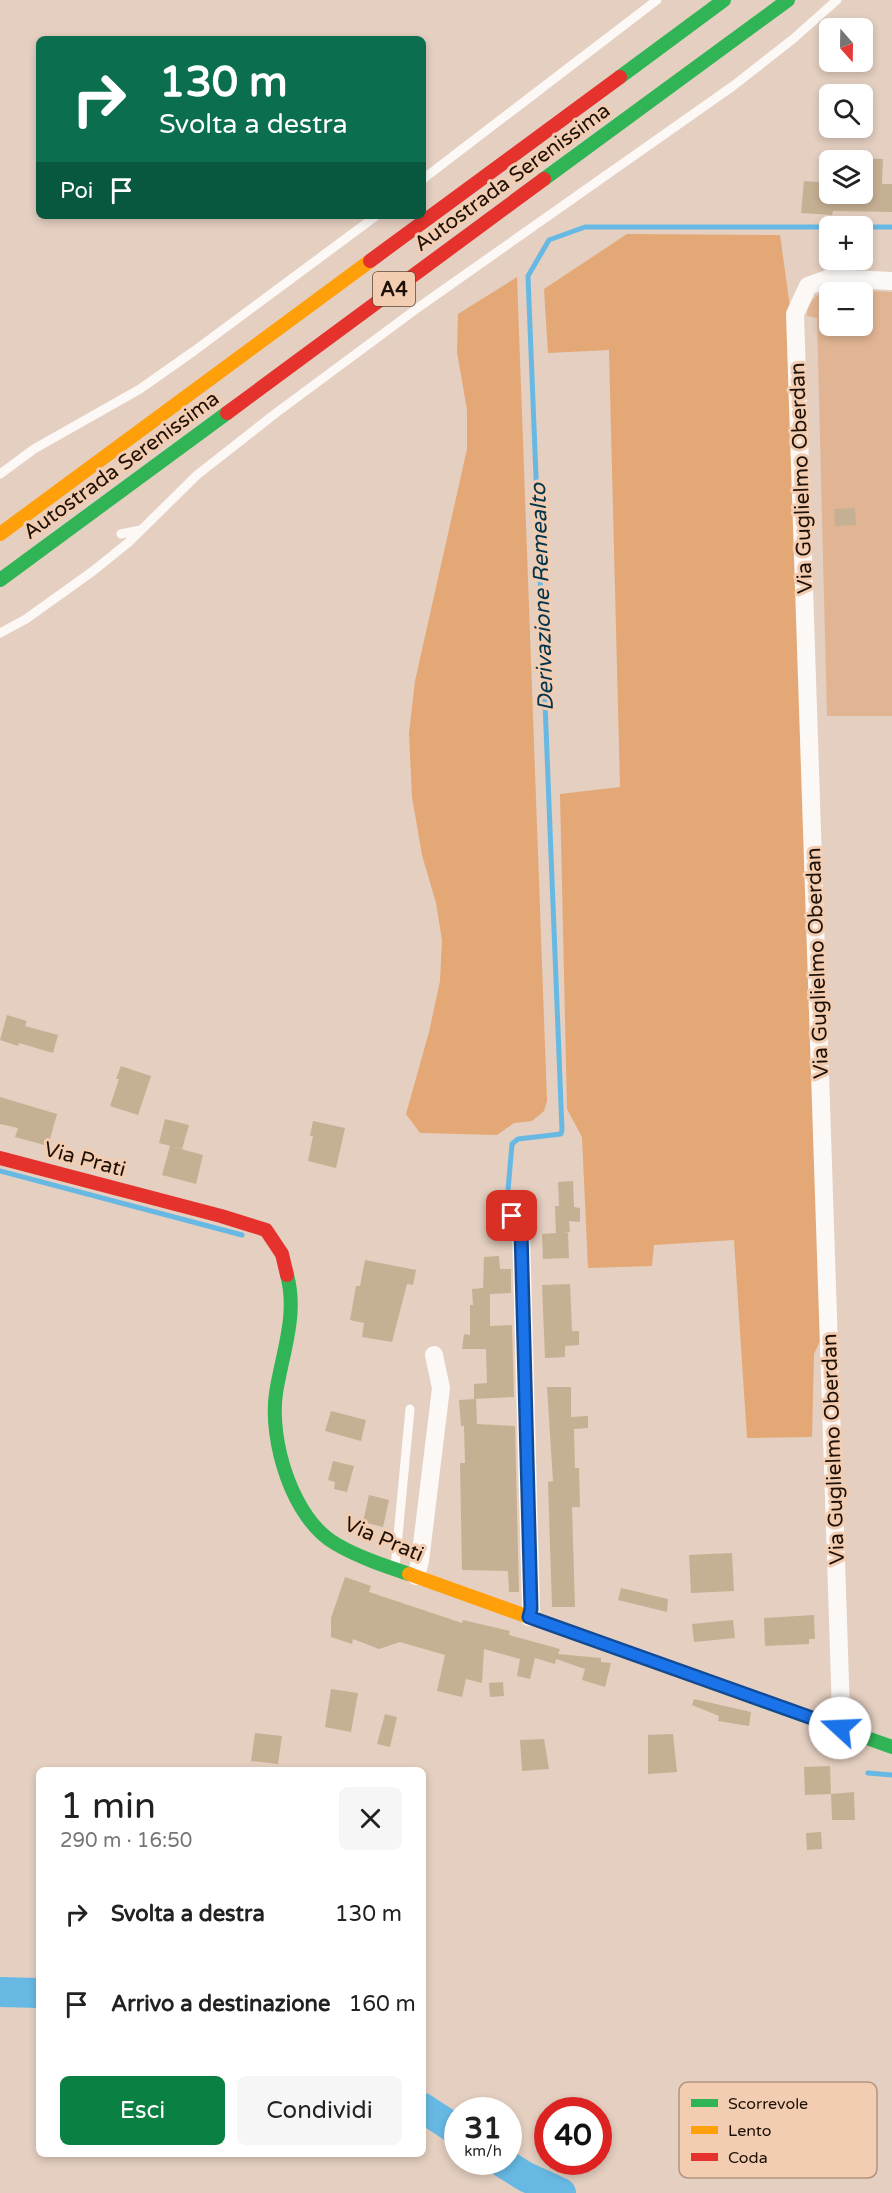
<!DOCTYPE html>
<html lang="it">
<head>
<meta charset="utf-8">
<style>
	:root { --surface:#fff; --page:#f6f6f6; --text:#222; --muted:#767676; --accent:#0b8043 }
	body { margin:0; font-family:"Varela Round",sans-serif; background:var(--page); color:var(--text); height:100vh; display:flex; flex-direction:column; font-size:22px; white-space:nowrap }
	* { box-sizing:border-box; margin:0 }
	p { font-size:20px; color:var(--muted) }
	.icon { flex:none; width:33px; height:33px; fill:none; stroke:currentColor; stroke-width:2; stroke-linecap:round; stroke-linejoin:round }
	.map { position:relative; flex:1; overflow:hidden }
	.drawer { position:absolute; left:36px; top:1767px; width:390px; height:390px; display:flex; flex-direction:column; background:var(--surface); border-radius:9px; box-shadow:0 3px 9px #0003 }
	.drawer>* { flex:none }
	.hud { position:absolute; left:36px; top:36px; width:390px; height:183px; border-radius:9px; box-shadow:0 3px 9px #0003; background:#0b6e4f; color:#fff; overflow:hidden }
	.needle { width:39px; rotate:160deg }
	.fabs { position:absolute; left:819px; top:18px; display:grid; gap:12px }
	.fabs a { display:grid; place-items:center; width:54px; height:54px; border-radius:9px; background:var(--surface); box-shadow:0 3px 9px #0003; font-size:30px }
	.speed { position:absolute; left:444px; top:2097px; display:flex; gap:12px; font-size:30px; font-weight:700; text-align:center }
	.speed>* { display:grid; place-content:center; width:78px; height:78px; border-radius:50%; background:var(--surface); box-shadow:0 3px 9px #0003; line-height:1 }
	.speed small { font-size:15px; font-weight:400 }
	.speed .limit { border:9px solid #d22; background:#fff; color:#111 }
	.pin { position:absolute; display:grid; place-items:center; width:51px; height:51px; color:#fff; margin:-26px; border-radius:12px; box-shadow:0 3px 9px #0006 }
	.me { position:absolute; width:66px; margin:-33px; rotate:290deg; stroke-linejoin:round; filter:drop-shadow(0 0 4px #0008) }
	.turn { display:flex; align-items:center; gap:21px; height:126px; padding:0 24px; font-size:27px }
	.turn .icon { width:78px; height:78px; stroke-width:2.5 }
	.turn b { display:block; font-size:42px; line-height:51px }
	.then { display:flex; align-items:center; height:57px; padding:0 24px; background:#0003; gap:12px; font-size:22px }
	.round { display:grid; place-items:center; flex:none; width:63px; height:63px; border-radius:9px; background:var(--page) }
	.head { display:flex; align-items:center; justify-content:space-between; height:102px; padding:0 24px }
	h1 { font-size:36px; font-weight:600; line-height:45px }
	.primary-button { display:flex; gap:12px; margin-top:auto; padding:12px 24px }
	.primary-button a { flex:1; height:69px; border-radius:9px; background:var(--accent); color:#fff; font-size:24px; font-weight:600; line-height:69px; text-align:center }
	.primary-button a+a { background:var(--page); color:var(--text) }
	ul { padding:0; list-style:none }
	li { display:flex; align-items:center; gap:18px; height:90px; padding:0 24px }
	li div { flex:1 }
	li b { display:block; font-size:22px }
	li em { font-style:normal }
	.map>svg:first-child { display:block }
	.green { fill:#e1b593; fill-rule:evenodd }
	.forest { fill:#e3a875 }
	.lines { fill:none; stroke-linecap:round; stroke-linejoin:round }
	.stream { stroke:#67b9e4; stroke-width:5 }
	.river { stroke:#67b9e4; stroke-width:30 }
	.building { fill:#c6b093 }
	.lane { stroke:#fbf8f6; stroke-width:9 }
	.street { stroke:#fbf8f6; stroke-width:18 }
	.fast { stroke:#30b455; stroke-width:14 }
	.slow { stroke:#ff9f0a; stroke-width:14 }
	.jam { stroke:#e5322d; stroke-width:14 }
	.route-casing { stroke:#114b97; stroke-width:15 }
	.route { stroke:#1a73e8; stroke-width:10 }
	.labels { text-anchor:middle; stroke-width:6; stroke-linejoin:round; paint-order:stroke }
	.shield { fill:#f3cdb1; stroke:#5d4939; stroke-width:1.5 }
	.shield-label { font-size:20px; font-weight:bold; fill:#1d1006 }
	.street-label { font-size:21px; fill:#1d1006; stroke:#f3cdb1 }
	.water-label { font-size:22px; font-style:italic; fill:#003550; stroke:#f3cdb1 }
	.key { fill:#f3cdb1; stroke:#b3947e; stroke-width:1.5 }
	.key-label { font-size:16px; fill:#1d1006 }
</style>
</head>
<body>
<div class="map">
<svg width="892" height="2193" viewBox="0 0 892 2193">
	<rect width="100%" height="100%" fill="#e4cfc0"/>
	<!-- green -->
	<path class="green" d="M831 289 892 292V716H827L817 318 807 316C808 300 817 294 831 289ZM830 292H862V326H830Z"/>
	<!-- forest -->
	<path class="forest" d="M627 234 780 235 790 307 823 1335 814 1354 812 1437 747 1438 734 1240 654 1245 652 1266 588 1268 582 1137 567 1109 560 794 620 787 609 350 548 353 544 289Z
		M517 277 547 1101 544 1111 532 1121 514 1123 497 1135 420 1133 406 1114 429 1032 440 981 442 940 436 903 422 855 412 797 409 733 415 681 467 449V410L457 352 458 314Z"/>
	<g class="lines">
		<!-- stream -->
		<path class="stream" d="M862 227H892
			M0 1171 242 1235
			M507 1202 512 1144 518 1139 561 1134 562 1130 528 276 549 240 585 227H830
			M868 1773 892 1775"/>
		<!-- river -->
		<path class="river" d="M0 1992 39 1993
			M423 2108 458 2131
			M502 2162 526 2177 561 2193"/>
	</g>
	<!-- building -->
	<path class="building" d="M862 158 883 159 882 184H892V212L833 211 832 215 801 213 804 181 830 183V194H862Z
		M855 508 856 525 835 526 834 509Z
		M7 1015 27 1021 25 1026 58 1035 53 1053 19 1043 18 1046 0 1040Z
		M121 1066 151 1076 138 1115 110 1106 119 1079H116Z
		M0 1097 57 1114 48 1146 15 1137 18 1128 0 1124Z
		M165 1119 189 1125 182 1149 159 1143Z
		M313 1121 345 1128 336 1168 308 1161 313 1136H310Z
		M170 1146 203 1155 196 1184 162 1175Z
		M573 1181 574 1207 580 1208V1222L569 1221 570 1232 564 1233H568L569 1258 543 1259 542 1234 556 1233 555 1206H559L558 1182Z
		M499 1256 500 1269H511V1293L490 1294V1326L512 1325 514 1397 474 1399V1384L487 1383 486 1349H462L464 1334 470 1335V1305H473L472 1289 483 1288 484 1257Z
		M365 1260 416 1270 413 1285 407 1284 392 1342 362 1337 364 1323 350 1320 356 1286H360Z
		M570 1284 572 1331H579V1345L565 1346V1357L545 1358 542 1285Z
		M547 1387H571V1417L588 1416V1428L574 1429 575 1468H579L580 1507H572L575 1607H552L548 1482 553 1481Z
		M476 1399 477 1424 515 1426 519 1592H509L508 1571 462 1570 460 1463H465L464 1426H461L459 1400Z
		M331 1411 366 1420 361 1441 325 1431Z
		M333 1461 354 1466 347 1492 334 1489 335 1482 328 1480Z
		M369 1495 389 1500 383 1527 363 1522Z
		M732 1553 734 1591 691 1593 689 1555Z
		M345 1577 371 1586 369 1592 462 1623 463 1620 510 1631 509 1635 560 1649 558 1654 601 1658V1662L611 1663 605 1687 582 1680 585 1669 556 1659 555 1664 535 1658 530 1679 517 1676 520 1659 484 1649 482 1683 466 1679 462 1697 437 1691 445 1655 400 1642 379 1649 353 1639 352 1644 331 1637V1618Z
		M621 1588 668 1599 667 1612 618 1600Z
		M814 1615 815 1639H809V1644L765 1646 764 1618Z
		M733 1620 735 1638 694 1642 692 1624Z
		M503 1682 504 1696 490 1697 489 1683Z
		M331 1689 358 1693 351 1732 325 1727Z
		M694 1699 751 1712 749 1726 718 1721 719 1716 692 1705Z
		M385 1714 397 1717 390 1747 377 1744Z
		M255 1733 282 1736 278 1764 251 1761Z
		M673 1734 677 1772 648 1774V1735Z
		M544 1739 549 1769 522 1771 520 1740Z
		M830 1766 831 1794 805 1795 804 1767Z
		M854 1792 855 1820H832L831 1794Z
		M821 1832 822 1849 807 1850 806 1833Z"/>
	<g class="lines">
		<!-- lane -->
		<path class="lane" d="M423 179 657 0
			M0 474 34 449 140 389 194 351 376 216
			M121 534 140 530
			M0 633 26 619 93 571 129 542 197 475 276 413 419 307 733 86 793 39 837 0
			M395 1567 410 1409"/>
		<!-- street -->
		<path class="street" d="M512 1216 521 1231 531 1609 529 1617
			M416 1576 420 1561 441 1388 434 1355
			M840 1728 841 1712 795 314 808 286 830 278 892 281"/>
		<!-- fast -->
		<path class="fast" d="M620 77 724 0
			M544 179 788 0
			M0 580 227 413
			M287 1275C298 1315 282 1354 276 1393 269 1440 292 1519 336 1544 358 1557 385 1566 409 1574
			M749 1696 892 1747"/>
		<!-- slow -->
		<path class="slow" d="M0 534 370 261
			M409 1574 749 1696"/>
		<!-- jam -->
		<path class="jam" d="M370 261 620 77
			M227 413 544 179
			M0 1158 221 1216 266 1230 282 1254 287 1275"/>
	</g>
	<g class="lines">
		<defs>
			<path id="route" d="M512 1216 521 1231 531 1609 529 1617 840 1728"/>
		</defs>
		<!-- route casing -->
		<use href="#route" class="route-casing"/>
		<!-- route -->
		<use href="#route" class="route"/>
	</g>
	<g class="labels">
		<!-- shield labels -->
		<rect class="shield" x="373" y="272" width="42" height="34" rx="4.5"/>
		<g class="shield-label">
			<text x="394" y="296">A4</text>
		</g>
		<!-- street labels -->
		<g class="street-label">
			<text transform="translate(512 177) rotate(-36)" y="7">Autostrada Serenissima</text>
			<text transform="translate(121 465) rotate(-36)" y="7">Autostrada Serenissima</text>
			<text transform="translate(801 478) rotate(-92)" y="7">Via Guglielmo Oberdan</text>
			<text transform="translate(817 963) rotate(-92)" y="7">Via Guglielmo Oberdan</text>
			<text transform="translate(85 1159) rotate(15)" y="7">Via Prati</text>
			<text transform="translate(833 1449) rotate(-92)" y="7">Via Guglielmo Oberdan</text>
			<text transform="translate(384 1539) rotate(23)" y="7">Via Prati</text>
		</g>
		<!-- water labels -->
		<g class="water-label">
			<text transform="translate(541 597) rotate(-92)" y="8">Derivazione Remealto</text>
		</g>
	</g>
	<!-- legend -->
	<rect x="679" y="2082" width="198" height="96" rx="9" class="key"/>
	<rect x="691" y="2099" width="27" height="8" fill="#30b455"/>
	<rect x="691" y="2126" width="27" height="8" fill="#ff9f0a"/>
	<rect x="691" y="2153" width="27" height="8" fill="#e5322d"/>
	<g class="key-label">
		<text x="728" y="2109">Scorrevole</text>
		<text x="728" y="2136">Lento</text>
		<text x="728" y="2163">Coda</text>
	</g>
</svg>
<div class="fabs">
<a><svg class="needle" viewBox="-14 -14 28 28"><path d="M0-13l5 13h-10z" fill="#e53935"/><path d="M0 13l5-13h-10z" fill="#767676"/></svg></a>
<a><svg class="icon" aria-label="search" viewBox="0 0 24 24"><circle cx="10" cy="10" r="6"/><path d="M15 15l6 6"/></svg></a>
<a><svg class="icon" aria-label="layers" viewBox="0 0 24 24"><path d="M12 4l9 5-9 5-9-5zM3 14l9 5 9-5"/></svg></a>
<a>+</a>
<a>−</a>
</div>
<div class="speed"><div>31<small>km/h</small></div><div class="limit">40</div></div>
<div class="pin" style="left:512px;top:1216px;background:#d93025"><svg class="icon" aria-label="arrive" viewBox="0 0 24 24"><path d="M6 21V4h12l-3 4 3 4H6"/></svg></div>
<svg class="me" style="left:840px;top:1728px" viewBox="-20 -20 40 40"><circle r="19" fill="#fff"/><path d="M0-13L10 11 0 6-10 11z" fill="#1a73e8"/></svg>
<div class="hud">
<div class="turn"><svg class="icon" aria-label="right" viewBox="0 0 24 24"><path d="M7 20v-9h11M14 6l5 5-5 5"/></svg><div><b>130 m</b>Svolta a destra</div></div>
<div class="then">Poi<svg class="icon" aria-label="arrive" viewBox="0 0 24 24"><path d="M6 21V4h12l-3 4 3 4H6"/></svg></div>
</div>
<section class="drawer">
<div class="head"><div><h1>1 min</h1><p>290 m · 16:50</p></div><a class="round"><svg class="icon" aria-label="close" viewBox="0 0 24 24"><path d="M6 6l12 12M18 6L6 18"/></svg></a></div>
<ul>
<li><svg class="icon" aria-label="right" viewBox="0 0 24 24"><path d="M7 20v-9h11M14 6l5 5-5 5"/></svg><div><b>Svolta a destra</b></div><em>130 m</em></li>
<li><svg class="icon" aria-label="arrive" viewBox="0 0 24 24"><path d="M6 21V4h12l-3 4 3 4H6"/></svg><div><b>Arrivo a destinazione</b></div><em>160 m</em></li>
</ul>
<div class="primary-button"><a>Esci</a><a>Condividi</a></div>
</section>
</div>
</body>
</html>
